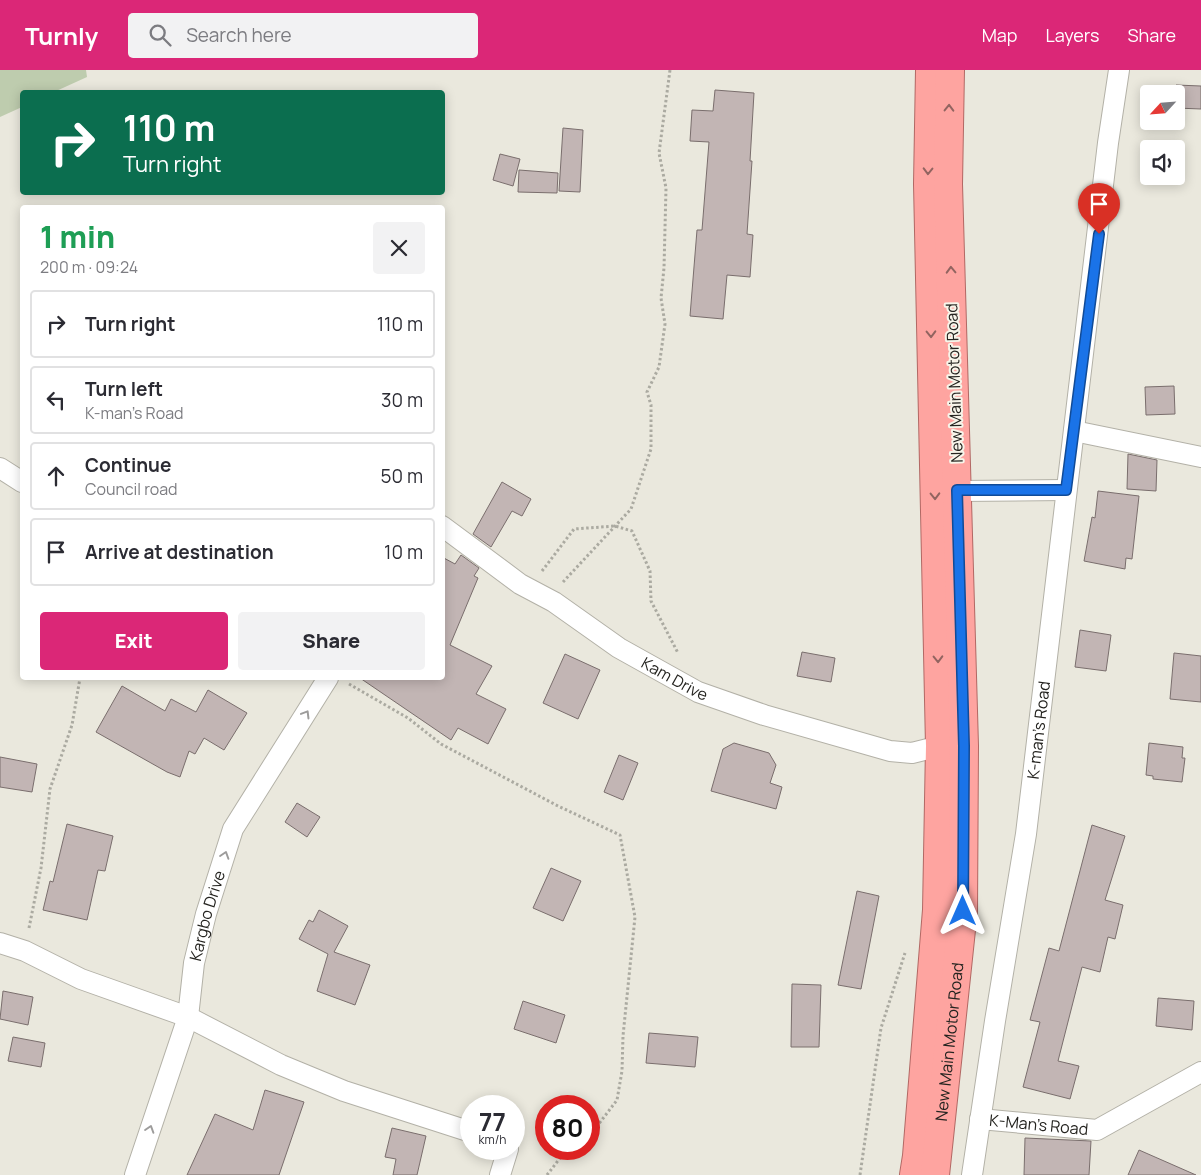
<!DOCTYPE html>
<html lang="en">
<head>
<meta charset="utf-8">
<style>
	:root { --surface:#fff; --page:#f2f2f3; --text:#2b2b33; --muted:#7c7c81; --line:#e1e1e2; --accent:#db2777 }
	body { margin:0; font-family:Manrope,sans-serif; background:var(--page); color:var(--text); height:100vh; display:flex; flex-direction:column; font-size:19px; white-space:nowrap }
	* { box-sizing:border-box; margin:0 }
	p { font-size:16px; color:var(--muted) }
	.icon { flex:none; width:28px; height:28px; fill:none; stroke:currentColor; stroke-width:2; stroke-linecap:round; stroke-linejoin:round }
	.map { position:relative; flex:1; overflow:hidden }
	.sheet { position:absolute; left:20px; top:135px; width:425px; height:475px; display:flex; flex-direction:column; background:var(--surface); border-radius:5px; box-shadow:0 2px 12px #0003 }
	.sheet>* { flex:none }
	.hud { position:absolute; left:20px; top:20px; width:425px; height:105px; border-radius:5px; box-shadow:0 2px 12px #0003; background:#0b6e4f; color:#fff; overflow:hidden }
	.needle { width:32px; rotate:244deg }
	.fabs { position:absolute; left:1140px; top:15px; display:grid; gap:10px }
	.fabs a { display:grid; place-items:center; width:45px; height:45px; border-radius:5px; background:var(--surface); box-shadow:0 2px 12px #0003; font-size:25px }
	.speed { position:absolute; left:460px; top:1025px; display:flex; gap:10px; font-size:25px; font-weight:700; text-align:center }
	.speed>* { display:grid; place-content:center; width:65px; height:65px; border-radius:50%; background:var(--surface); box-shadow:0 2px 12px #0003; line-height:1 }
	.speed small { font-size:12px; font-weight:400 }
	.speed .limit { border:8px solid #d22; background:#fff; color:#111 }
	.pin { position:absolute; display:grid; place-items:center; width:42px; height:42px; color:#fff; margin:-51px -21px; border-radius:50% 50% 50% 0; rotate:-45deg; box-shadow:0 0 5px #0007 }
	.pin .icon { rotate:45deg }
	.me { position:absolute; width:55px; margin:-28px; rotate:0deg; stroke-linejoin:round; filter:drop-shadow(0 0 4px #0008) }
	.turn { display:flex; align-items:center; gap:18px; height:105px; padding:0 20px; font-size:22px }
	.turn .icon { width:65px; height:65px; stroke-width:2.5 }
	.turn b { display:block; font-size:35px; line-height:42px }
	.round { display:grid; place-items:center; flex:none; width:52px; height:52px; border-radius:5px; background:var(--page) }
	.summary { display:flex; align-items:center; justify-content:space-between; height:85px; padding:0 20px }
	h1 { font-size:30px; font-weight:800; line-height:38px; color:#1e9e55 }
	.action { display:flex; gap:10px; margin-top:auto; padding:10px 20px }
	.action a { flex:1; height:58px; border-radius:5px; background:var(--accent); color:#fff; font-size:20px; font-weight:800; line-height:58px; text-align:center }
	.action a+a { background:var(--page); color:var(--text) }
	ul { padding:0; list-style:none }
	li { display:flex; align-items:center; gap:15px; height:68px; margin:0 10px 8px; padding:0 10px; border:2px solid var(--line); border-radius:5px }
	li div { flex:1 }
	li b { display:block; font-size:19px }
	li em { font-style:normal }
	header { display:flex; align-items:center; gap:30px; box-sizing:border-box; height:70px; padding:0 25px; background:var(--accent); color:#fff }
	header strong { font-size:24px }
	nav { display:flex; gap:28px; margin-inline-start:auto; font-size:18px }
	.search { width:350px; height:45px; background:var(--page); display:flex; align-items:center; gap:12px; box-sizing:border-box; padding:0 18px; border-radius:5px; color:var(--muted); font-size:19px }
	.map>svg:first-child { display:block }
	.green { fill:#beccae }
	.building { fill:#c2b5b4; stroke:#7a6e6d }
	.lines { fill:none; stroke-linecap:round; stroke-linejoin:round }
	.minor-casing { stroke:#b3b1a7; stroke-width:22 }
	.trunk-casing { stroke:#b26864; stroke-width:30 }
	.path { stroke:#abaaa1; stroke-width:3; stroke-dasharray:2.5 2.5; stroke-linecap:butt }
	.minor { stroke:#fff; stroke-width:20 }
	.trunk { stroke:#fea4a0; stroke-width:28 }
	.oneway { stroke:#926460 }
	.oneway2 { stroke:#9d9c9b }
	.route-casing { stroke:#114b97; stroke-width:12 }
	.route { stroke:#1a73e8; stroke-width:9 }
	.labels { text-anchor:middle; stroke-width:4; stroke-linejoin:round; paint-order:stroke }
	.street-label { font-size:16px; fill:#252420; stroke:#f7f5ea }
</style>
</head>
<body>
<header>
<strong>Turnly</strong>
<div class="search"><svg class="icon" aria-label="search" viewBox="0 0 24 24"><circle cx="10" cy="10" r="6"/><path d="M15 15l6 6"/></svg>Search here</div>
<nav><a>Map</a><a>Layers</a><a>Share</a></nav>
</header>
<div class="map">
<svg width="1201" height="1105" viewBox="0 0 1201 1105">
	<rect width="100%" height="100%" fill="#eae8dd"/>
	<!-- green -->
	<path class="green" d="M0 0H86L87 7 54 22H22V37L0 47Z"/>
	<!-- building -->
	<path class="building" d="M1176 15 1201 16V39L1176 38Z
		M715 20 754 23 750 91H752L747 164 753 165 750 207 727 205 723 249 690 246 697 160H702L709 72 690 71 692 40 713 41Z
		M563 58 583 60 580 122 559 121Z
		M500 84 520 89 513 116 493 110Z
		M519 100 558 103 557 123 518 122Z
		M1174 316 1175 344 1146 345 1145 317Z
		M1128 384 1157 390 1156 421 1127 419Z
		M502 412 531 429 522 446 512 441 491 477 473 464Z
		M1098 421 1139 426 1132 489 1126 488 1125 499 1084 491 1092 447 1095 448Z
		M461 485 479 498 474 506 478 508 450 575 492 596 476 624 506 639 488 674 458 658 451 670 360 608H442V487L455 494Z
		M1080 560 1111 565 1106 601 1075 597Z
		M802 582 835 588 831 612 797 606Z
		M1174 583 1201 586V632L1170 629Z
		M565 584 600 600 578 649 543 633Z
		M122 616 165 641 171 629 196 642 208 620 247 643 224 680 204 668 195 684 189 681 180 707 167 702 96 662Z
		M734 673 769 683 776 695 770 713 782 717 776 739 711 721 723 679Z
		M1149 673 1183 677 1182 688H1185L1182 712 1153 709V706L1146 705Z
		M619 685 638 693 623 730 604 722Z
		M0 687 37 694 32 722 0 717Z
		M297 733 320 747 307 767 285 752Z
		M67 754 113 766 105 801 98 800 87 850 43 840 50 811 53 812Z
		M1092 755 1125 766 1105 830 1123 835 1115 869 1108 867 1100 902 1082 897 1058 991 1079 996 1070 1029 1023 1017 1040 952 1030 950 1049 878 1059 881Z
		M551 798 581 811 563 851 533 838Z
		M857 821 879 826 861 919 838 915Z
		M319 840 348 856 334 882 370 895 355 935 317 921 328 884 299 869 309 850 313 852Z
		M792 914 821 915 819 977H791Z
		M3 921 33 927 28 955 0 949Z
		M1158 928 1194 931 1192 960 1156 956Z
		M523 931 565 945 556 973 514 959Z
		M649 963 698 967 695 997 646 993Z
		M13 967 45 973 41 997 8 991Z
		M265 1020 304 1032 279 1105H187L215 1044 253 1060Z
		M392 1058 426 1066 417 1105H393L396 1089 385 1087Z
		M1025 1068 1091 1071 1089 1105H1024Z
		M1139 1080 1196 1105H1128Z"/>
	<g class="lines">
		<defs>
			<g id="minor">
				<path d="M1074 361 1201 387"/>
				<path d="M0 398 22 412"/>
				<path d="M957 421 1066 420"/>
				<path id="s1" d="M442 456 520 514 554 532 619 578 698 622 764 645 890 681 912 683 940 676"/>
				<path d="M0 873 25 881 81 909 188 947 281 995 344 1021 471 1062"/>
				<path id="s2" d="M980 1049 1097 1060 1201 1002"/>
				<path id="s3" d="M135 1105 188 947 194 893 206 844 233 759 328 608"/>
				<path d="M500 1105 508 1079"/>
				<path id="s4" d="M972 1105 995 951 1026 764 1108 73 1119 0"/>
			</g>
			<g id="trunk">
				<path d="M914 1105 917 1086 937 840 940 676 928 114 930 0"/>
				<path id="s5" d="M935 1105 963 841 964 676 948 114 950 0"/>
			</g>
		</defs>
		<!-- minor casing -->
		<use href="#minor" class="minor-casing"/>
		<!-- trunk casing -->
		<use href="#trunk" class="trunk-casing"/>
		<!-- path -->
		<path class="path" d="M542 501 574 459 615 456 632 461 650 501 651 531 678 583
			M563 512 631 439 651 379V335L647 322 659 297 665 254 661 228 664 198 666 118 659 83 670 0
			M349 614 408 648 441 674 558 736 620 765 635 847 623 966 622 1001 617 1030 598 1055 589 1061
			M29 858 41 798 50 719 72 655 80 608
			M547 1105 567 1079
			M860 1105 881 958 905 883"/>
		<!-- minor -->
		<use href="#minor" class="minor"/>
		<!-- trunk -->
		<use href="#trunk" class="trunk"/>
	</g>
	<!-- one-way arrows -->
	<defs><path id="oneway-chevron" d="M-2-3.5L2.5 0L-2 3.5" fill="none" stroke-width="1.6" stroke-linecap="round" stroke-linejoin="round" transform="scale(1.25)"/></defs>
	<g class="oneway">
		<use href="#oneway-chevron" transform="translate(949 38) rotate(-89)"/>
		<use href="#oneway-chevron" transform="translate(928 101) rotate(91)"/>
		<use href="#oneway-chevron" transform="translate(951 200) rotate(-92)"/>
		<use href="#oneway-chevron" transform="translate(931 264) rotate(89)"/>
		<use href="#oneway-chevron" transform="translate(935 426) rotate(89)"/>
		<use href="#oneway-chevron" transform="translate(938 589) rotate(89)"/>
	</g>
	<g class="oneway2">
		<use href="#oneway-chevron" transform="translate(306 644) rotate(-59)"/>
		<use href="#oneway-chevron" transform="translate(225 785) rotate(-72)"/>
		<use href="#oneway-chevron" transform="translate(150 1059) rotate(-72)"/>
	</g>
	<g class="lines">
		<defs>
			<path id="route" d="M963 841 964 676 957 420H1066L1099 164"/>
		</defs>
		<!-- route casing -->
		<use href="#route" class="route-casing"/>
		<!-- route -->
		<use href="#route" class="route"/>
	</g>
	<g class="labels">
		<!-- street labels -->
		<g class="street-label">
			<text transform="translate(954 313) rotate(-92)" y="6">New Main Motor Road</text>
			<text dy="6" stroke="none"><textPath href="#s1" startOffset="279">Kam Drive</textPath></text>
			<text dy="6" stroke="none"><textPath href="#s4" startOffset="450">K-man's Road</textPath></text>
			<text dy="6" stroke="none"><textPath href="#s3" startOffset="270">Kargbo Drive</textPath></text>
			<text dy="6" stroke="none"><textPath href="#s5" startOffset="134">New Main Motor Road</textPath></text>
			<text dy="6" stroke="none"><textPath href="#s2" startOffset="59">K-Man's Road</textPath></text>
		</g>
	</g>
</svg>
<div class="fabs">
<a><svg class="needle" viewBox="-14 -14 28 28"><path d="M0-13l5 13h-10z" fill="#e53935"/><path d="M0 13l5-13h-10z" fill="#7c7c81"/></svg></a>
<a><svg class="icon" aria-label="sound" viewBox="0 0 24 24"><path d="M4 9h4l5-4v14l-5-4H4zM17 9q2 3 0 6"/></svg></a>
</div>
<div class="speed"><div>77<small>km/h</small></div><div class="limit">80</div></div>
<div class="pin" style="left:1099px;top:164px;background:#d93025"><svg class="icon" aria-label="arrive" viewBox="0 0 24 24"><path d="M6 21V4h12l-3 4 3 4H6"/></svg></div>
<svg class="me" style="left:963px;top:841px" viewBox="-20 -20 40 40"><path d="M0-17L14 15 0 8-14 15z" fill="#1a73e8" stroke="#fff" stroke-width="4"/></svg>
<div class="hud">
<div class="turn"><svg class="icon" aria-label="right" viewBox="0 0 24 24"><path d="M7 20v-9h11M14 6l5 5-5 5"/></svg><div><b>110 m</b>Turn right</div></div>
</div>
<section class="sheet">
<div class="summary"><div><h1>1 min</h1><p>200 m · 09:24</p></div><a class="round"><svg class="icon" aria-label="close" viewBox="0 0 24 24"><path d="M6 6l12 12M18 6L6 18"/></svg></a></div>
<ul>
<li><svg class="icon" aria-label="right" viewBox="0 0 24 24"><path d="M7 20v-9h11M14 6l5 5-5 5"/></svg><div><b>Turn right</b></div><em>110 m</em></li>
<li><svg class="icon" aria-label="left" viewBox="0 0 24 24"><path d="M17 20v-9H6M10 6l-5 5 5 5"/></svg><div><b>Turn left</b><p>K-man's Road</p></div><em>30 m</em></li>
<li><svg class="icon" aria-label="ahead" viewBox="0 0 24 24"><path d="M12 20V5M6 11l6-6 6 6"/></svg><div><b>Continue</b><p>Council road</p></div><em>50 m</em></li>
<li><svg class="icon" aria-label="arrive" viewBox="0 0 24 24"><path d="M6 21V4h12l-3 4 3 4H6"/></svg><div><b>Arrive at destination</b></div><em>10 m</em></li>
</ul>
<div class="action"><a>Exit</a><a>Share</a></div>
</section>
</div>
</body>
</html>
